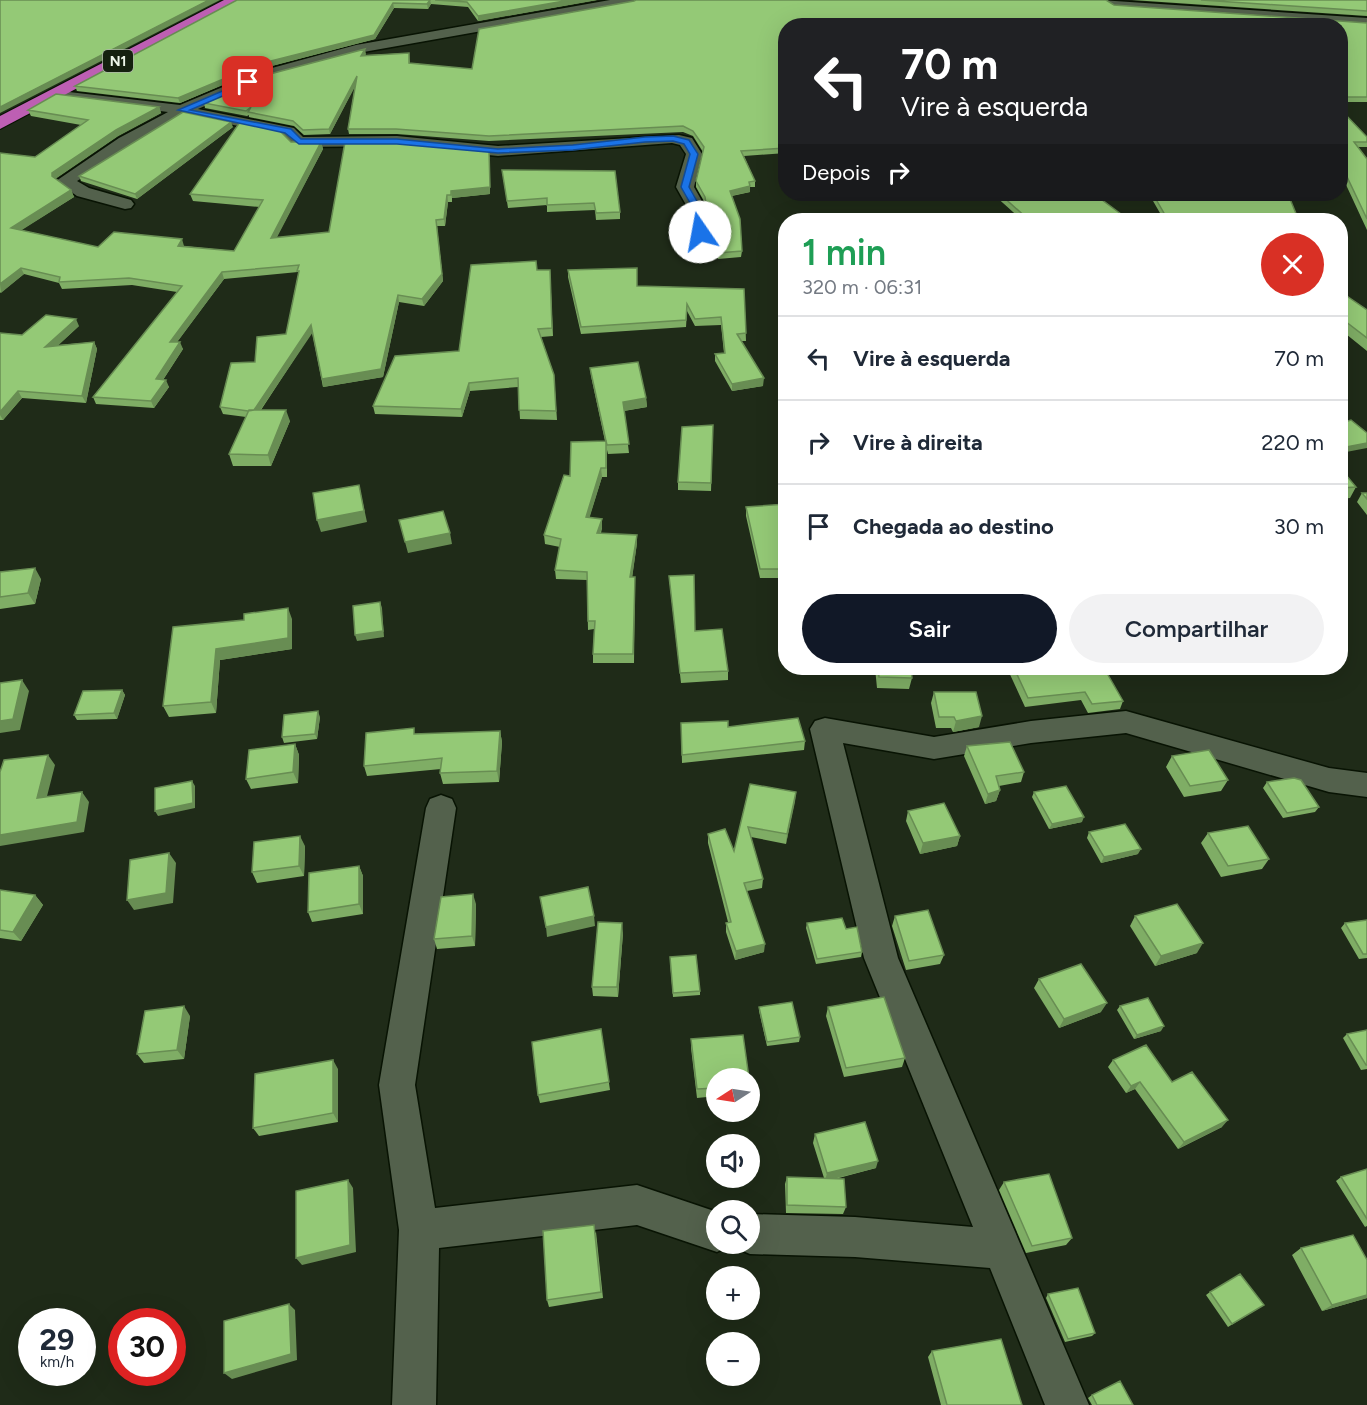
<!DOCTYPE html>
<html lang="pt">
<head>
<meta charset="utf-8">
<style>
	:root { --surface:#fff; --page:#f2f2f3; --text:#1f2937; --muted:#747a83; --line:#e0e1e3; --accent:#111827 }
	body { margin:0; font-family:Figtree,sans-serif; background:var(--page); color:var(--text); height:100vh; display:flex; flex-direction:column; font-size:22px; white-space:nowrap }
	* { box-sizing:border-box; margin:0 }
	p { font-size:20px; color:var(--muted) }
	.icon { flex:none; width:33px; height:33px; fill:none; stroke:currentColor; stroke-width:2; stroke-linecap:round; stroke-linejoin:round }
	.map { position:relative; flex:1; overflow:hidden }
	.details { position:absolute; left:778px; top:213px; width:570px; height:462px; display:flex; flex-direction:column; background:var(--surface); border-radius:24px; box-shadow:0 6px 24px #0002 }
	.details>* { flex:none }
	.banner { position:absolute; left:778px; top:18px; width:570px; height:183px; border-radius:24px; box-shadow:0 6px 24px #0002; background:#202124; color:#fff; overflow:hidden }
	.needle { width:39px; rotate:258deg }
	.controls { position:absolute; left:706px; top:1068px; display:grid; gap:12px }
	.controls a { display:grid; place-items:center; width:54px; height:54px; border-radius:50%; background:var(--surface); box-shadow:0 6px 24px #0002; font-size:30px }
	.speed { position:absolute; left:18px; top:1308px; display:flex; gap:12px; font-size:30px; font-weight:700; text-align:center }
	.speed>* { display:grid; place-content:center; width:78px; height:78px; border-radius:50%; background:var(--surface); box-shadow:0 6px 24px #0002; line-height:1 }
	.speed small { font-size:15px; font-weight:400 }
	.speed .limit { border:9px solid #d22; background:#fff; color:#111 }
	.pin { position:absolute; display:grid; place-items:center; width:51px; height:51px; color:#fff; margin:-26px; border-radius:12px; box-shadow:0 3px 9px #0006 }
	.me { position:absolute; width:66px; margin:-33px; rotate:348deg; stroke-linejoin:round; filter:drop-shadow(0 0 4px #0008) }
	.turn { display:flex; align-items:center; gap:21px; height:126px; padding:0 24px; font-size:27px }
	.turn .icon { width:78px; height:78px; stroke-width:2.5 }
	.turn b { display:block; font-size:42px; line-height:51px }
	.then { display:flex; align-items:center; height:57px; padding:0 24px; background:#0003; gap:12px; font-size:22px }
	.round { display:grid; place-items:center; flex:none; width:63px; height:63px; border-radius:32px; background:var(--page) }
	.head { display:flex; align-items:center; justify-content:space-between; height:102px; padding:0 24px }
	h1 { font-size:36px; font-weight:600; line-height:45px; color:#1e9e55 }
	.cta { display:flex; gap:12px; margin-top:auto; padding:12px 24px }
	.cta a { flex:1; height:69px; border-radius:36px; background:var(--accent); color:#fff; font-size:24px; font-weight:600; line-height:69px; text-align:center }
	.cta a+a { background:var(--page); color:var(--text) }
	ul { padding:0; list-style:none }
	li { display:flex; align-items:center; gap:18px; height:84px; padding:0 24px; border-top:2px solid var(--line) }
	li div { flex:1 }
	li b { display:block; font-size:22px }
	li em { font-style:normal }
	.map>svg:first-child { display:block }
	.lines { fill:none; stroke-linecap:round; stroke-linejoin:round }
	.street-casing { stroke:#081303; stroke-width:3 }
	.highway-casing { stroke:#081303; stroke-width:2 }
	.street { fill:#53614c; fill-rule:evenodd }
	.highway { fill:#bd5fb3; fill-rule:evenodd }
	.wall { fill:#7fad65 }
	.shaded-wall { fill:#688d53 }
	.building { fill:#94c976; stroke:#688d53; stroke-width:1.5 }
	.route { fill:#1a73e8; stroke:#114b97; stroke-width:1.5 }
	.labels { text-anchor:middle; stroke-width:6; stroke-linejoin:round; paint-order:stroke }
	.shield { fill:#15210f; stroke:#adb7a8; stroke-width:1.5 }
	.shield-label { font-size:14px; font-weight:bold; fill:#eef7ea }
</style>
</head>
<body>
<div class="map">
<svg width="1367" height="1405" viewBox="0 0 1367 1405">
	<rect width="100%" height="100%" fill="#1f2b18"/>
	<g class="lines">
		<defs>
			<path id="street" d="M610 0H641L634 4 358 53 271 77 198 109 294 128 303 137 397 136 498 146 679 135 692 138 702 154 694 187 703 203 709 232 707 236 700 238 691 232 685 203 676 187 686 154 680 145 672 143 498 156 397 146 299 147 293 146 283 135 184 115 77 181 89 188 131 200 134 204 131 208 125 209 77 196 56 181 119 138 168 112 57 98 49 93 52 90 180 105 261 71 356 45Z
				M1100 0 1367 18V26L1113 7Z
				M1126 711 1329 768 1367 773V797L1329 792 1126 733 1031 743 934 759 843 743 898 958 1089 1405H1045L990 1268 855 1257 750 1254 736 1248 734 1244H750V1214L855 1217 973 1227 864 958 810 729 815 721 825 718 934 737 1031 721Z
				M441 795 452 799 456 808 415 1085 435 1208 637 1185 717 1212V1244H732L717 1252 637 1225 439 1248 436 1405H392L399 1230 379 1085 426 808 430 799Z"/>
			<path id="highway" d="M224 0H244L0 129V116Z"/>
		</defs>
		<!-- street casing -->
		<use href="#street" class="street-casing"/>
		<!-- highway casing -->
		<use href="#highway" class="highway-casing"/>
		<!-- street -->
		<use href="#street" class="street"/>
		<!-- highway -->
		<use href="#highway" class="highway"/>
	</g>
	<!-- wall -->
	<path class="wall" d="M237 0H597L478 21 468 7 431 4 428 9 394 8 375 39 260 69 180 103 77 91 75 86Z
		M1132 0H1367V16Z
		M634 1 1114 5 1367 23V102H1341V26H786V153L744 156 755 181V187H750V192L732 196 742 251 741 257 718 259 710 236 705 203 696 187V181L703 152 693 136 683 132 489 141 397 134H349L348 129 355 86 330 134 304 135 294 126 249 117V115L247 116 205 108 204 103 366 54 365 55 409 53 410 63 472 69Z
		M159 107 161 113 118 136 55 179 71 190 74 197 21 230 98 247 184 246 234 251 260 207 193 201 190 194 291 142H321L323 149 276 238 329 232 490 157V194L452 198V202H448L445 226H437L443 281 424 306 399 302 383 377 323 387 312 332 261 410 290 421 271 466H233L229 454 246 417 223 414 220 407 255 362 286 334 298 275V272L224 279 177 342 183 349 163 380 169 387 154 408 96 404 93 397 177 292 132 285 62 289 59 283 24 274 0 293V153L35 157 81 125 31 116 28 110Z
		M1341 110 1367 137V147H1358L1367 159V230L1341 174Z
		M233 127 137 199 81 181 79 176Z
		M502 170 620 212V219L596 220 595 210 547 212V205L508 208Z
		M993 194H1094L1129 220H1022Z
		M1149 194H1288L1297 216 1295 220H1164Z
		M537 270H550L553 336 541 337 554 375 557 420 520 419 518 387 470 391 462 417 375 414 373 406 459 351Z
		M568 270 637 286 744 289 746 341H741L763 386 732 391 715 361V354L724 353 721 325 695 326 687 311 686 327 581 334 568 277Z
		M1341 293 1367 310V351L1341 330Z
		M786 295V324L780 302 781 296Z
		M79 326 58 345 94 342 97 349 86 403 22 398 3 420H0V333L22 335Z
		M590 368 646 398 647 407 624 411 629 453 608 454 607 450V477H602L589 518 602 528 601 533 637 543 632 577 635 586 634 663H593V654L594 629 588 630 587 580 556 579 555 570 560 547 545 544 544 535 570 476 605 441 591 376Z
		M713 425 711 491 678 490V482Z
		M1341 469 1356 487 1350 498 1341 499Z
		M1362 493H1367V515L1357 502Z
		M786 504V537L782 538 786 568 785 578H760L746 516V507Z
		M0 572 41 579 35 604 0 609Z
		M669 576 695 631 728 671V680L681 683 670 586Z
		M292 619V649L220 660 216 713 169 717 163 706 173 627Z
		M875 668H911L912 678 909 689 877 688Z
		M973 668H1000L975 671Z
		M1007 668H1104L1123 701 1120 709 1088 713 1081 700 1025 707Z
		M122 690 125 695 117 719 77 720 74 715Z
		M934 692 979 727 953 732 951 728H936L931 703Z
		M320 717 317 739 284 743 282 737Z
		M681 723 728 727 805 741 804 750 682 763Z
		M500 731 502 742 499 782 443 784 440 773 441 769 367 776 364 766 416 734Z
		M295 744 299 755 298 783 251 789 246 779Z
		M967 746 1024 772 1021 782 999 786 1000 790 996 801 985 804 964 756Z
		M1172 756 1228 780 1221 791 1184 797 1166 767Z
		M1267 782 1319 807 1315 812 1283 818 1263 788Z
		M750 784 796 792 786 844 751 837 763 879 762 888 747 891 764 952 735 960 726 932V923L728 922 708 843V834L734 851Z
		M1034 792 1082 822 1049 829 1032 797Z
		M908 811 960 836 957 846 920 854 906 821Z
		M1089 832 1138 854 1101 863 1087 838Z
		M1208 833 1269 859 1262 869 1221 877 1201 843Z
		M305 846 304 876 257 883 252 872Z
		M359 866 363 876V914L312 922 308 912Z
		M0 890 35 895 43 905 21 941 0 938Z
		M476 904 475 946 437 949 434 939Z
		M895 916 944 955 940 964 906 970 892 926Z
		M1135 916 1197 953 1155 966 1130 926Z
		M1367 920V958L1359 959 1341 928 1345 923Z
		M807 923 846 929 862 952 861 957 816 964 806 928Z
		M623 933 618 997 593 996 592 987Z
		M670 962 700 991V995L673 997Z
		M1039 979 1101 1012 1059 1028 1034 988Z
		M1120 1006 1161 1031 1134 1039 1117 1010Z
		M759 1007 800 1037 799 1042 767 1046 759 1011Z
		M828 1007 905 1058 902 1067 844 1077 826 1016Z
		M190 1016 184 1059 144 1063 137 1054Z
		M601 1029 610 1090 540 1103 538 1095Z
		M1367 1030V1069L1361 1070 1343 1038 1347 1034Z
		M691 1039 717 1078V1096L697 1098 691 1048Z
		M1113 1060 1222 1127 1178 1149 1135 1089 1126 1093 1108 1067Z
		M338 1069V1122L259 1136 253 1128Z
		M815 1134 876 1168 835 1179 846 1207 843 1214 786 1213 785 1184 787 1177 824 1178 813 1143Z
		M1367 1169V1226L1365 1227 1336 1181 1341 1177Z
		M1004 1182 1072 1238 1066 1245 1026 1253 999 1190Z
		M596 1232 603 1298 549 1307 547 1300Z
		M1301 1248 1367 1260V1298L1322 1311 1292 1255Z
		M1210 1292 1264 1305 1228 1327 1206 1295Z
		M1048 1294 1095 1333 1092 1336 1065 1342 1046 1298Z
		M932 1351 1022 1405H941L928 1357Z
		M1092 1395 1133 1405H1092L1088 1398Z"/>
	<!-- shaded-wall -->
	<path class="shaded-wall" d="M209 0H220L0 113V107Z
		M430 0 431 4 428 9 427 4Z
		M570 0H597L478 21V16Z
		M393 3 394 8 375 39 260 69 180 103 178 98Z
		M365 49 366 54 362 61 361 56Z
		M357 76 358 81 330 134 329 129Z
		M159 107 161 113 118 136 55 179 52 176V173L116 130Z
		M231 122 233 127 137 199 135 194Z
		M321 142 323 149 273 245 271 238Z
		M489 151 490 194 452 198 451 191Z
		M750 186V192L730 196V191Z
		M71 190 74 197 14 235 11 228Z
		M966 194H990L965 197Z
		M447 195 448 202 445 226 444 219Z
		M436 220 443 281 424 306 422 299Z
		M182 239 184 246 180 253 178 246Z
		M21 268 24 274 1 293 0 284Z
		M222 272 224 279 172 349 170 342Z
		M398 295 399 302 383 377 323 387 322 379Z
		M76 319 79 326 49 354 45 347Z
		M311 325 313 332 255 418 253 411Z
		M94 342 97 349 86 403 82 396Z
		M180 342 183 349 159 386 156 379Z
		M764 378 763 386 732 391V384Z
		M166 380 169 387 154 408 151 401Z
		M469 383 470 391 462 417 461 409Z
		M18 391 22 398 3 420 0 415V412Z
		M646 398 647 407 623 411V402Z
		M286 410 290 421 271 466 268 455Z
		M1367 443V448L1341 453V448Z
		M601 468 602 477 587 526 586 517Z
		M359 485 367 522 321 532 317 520Z
		M602 519V528L597 541V533Z
		M450 533 452 544 408 553 405 542Z
		M637 535V543L631 586 630 577Z
		M35 568 41 579 35 604 28 593Z
		M380 602 382 608 384 637 357 641 355 635Z
		M288 608 292 619V649L220 660 216 713 211 702 216 649Z
		M22 680 29 691 20 730 0 733V721Z
		M122 690 125 695 117 719 114 713Z
		M318 711 320 717 317 739 315 734Z
		M982 716 979 727 953 732 956 721Z
		M500 731 502 742 499 782 497 771Z
		M295 744 299 755 298 783 293 772Z
		M48 755 55 765 44 808 37 798Z
		M192 781 195 786V808L158 816 155 811Z
		M1000 790 996 801 985 804 988 794Z
		M82 792 89 802 84 832 0 846V835Z
		M796 792 795 802 786 844 787 834Z
		M1084 817 1082 822 1049 829 1052 824Z
		M300 836 305 846 304 876 299 866Z
		M960 836 957 846 920 854 923 843Z
		M1141 849 1138 854 1101 863 1104 857Z
		M169 853 176 863 173 903 134 910 127 900Z
		M359 866 363 876V914L359 904Z
		M473 894 476 904 475 946 472 936Z
		M35 895 43 905 21 941 13 932Z
		M594 916 595 926 547 937 546 927Z
		M622 923 623 933 618 997 617 987Z
		M1203 943 1197 953 1155 966 1161 956Z
		M765 944 764 952 735 960 736 951Z
		M1107 1003 1101 1012 1059 1028 1064 1019Z
		M184 1006 190 1016 184 1059 177 1050Z
		M1164 1026 1161 1031 1134 1039 1137 1035Z
		M333 1060 338 1069V1122L333 1113Z
		M1140 1082 1135 1089 1126 1093 1131 1086Z
		M1228 1120 1222 1127 1178 1149 1184 1142Z
		M878 1161 876 1168 825 1181 827 1173Z
		M348 1180 353 1188 356 1252 302 1265 296 1258Z
		M1367 1295V1298L1322 1311 1332 1305Z
		M289 1304 295 1310 297 1360 232 1379 224 1373Z"/>
	<!-- building -->
	<path class="building" d="M0 0H209L0 107Z
		M237 0H430L427 4 393 3 374 35 259 64 178 98 75 86Z
		M435 0H570L478 16 467 2Z
		M636 0H1106L1114 5 1367 23V97H1341V26H786V148L741 151 755 181 749 182 750 186 730 191 740 219 742 251 718 253 710 230 705 197 696 181 704 147 693 131 683 126 489 136 396 129H348L357 76 329 129 303 130 293 121 248 112 251 107 246 111 204 103 270 74 365 49 361 56 409 53V63L472 69 479 29 634 1Z
		M1201 0H1367V11Z
		M56 94 159 107 116 130 52 173V176L71 190 11 228 98 247 114 232 182 239 178 246 234 251 263 200 190 194 240 122 280 131 291 142H321L271 238 329 232 345 142H396L489 151 490 187 451 191V195H447L444 219 436 220 442 274 422 299 398 295 381 369 322 379 311 325 254 410 248 411 220 407 231 363 255 362 257 337 286 334 299 271H297L299 265 222 272 170 342H180L156 379 166 380 151 401 93 397 182 286 129 278 59 282 60 277 21 268 0 284V153L35 157 88 120 28 110Z
		M1341 110 1367 137V142H1354L1367 159V219L1341 164Z
		M183 112 231 122 135 194 79 176Z
		M502 170 615 171 620 212 596 213 594 203 547 205V198L507 201Z
		M1000 194H1094L1129 220H1029Z
		M1153 194H1288L1297 216 1233 220H1168Z
		M536 261 537 270H550L552 328 538 329 554 375 556 411 519 410 518 378 469 383 461 409 373 406 395 356 459 351 471 265Z
		M637 268V286L744 289 746 333 737 334 764 378 732 384 715 354 725 353 721 317 695 319 687 304 686 320 581 327 568 270Z
		M1341 292 1367 310V338L1341 318Z
		M786 295V317L781 296Z
		M46 315 76 319 45 347 94 342 82 396 18 391 0 412V333L22 335Z
		M638 362 646 398 623 402 629 444 607 445 606 441V468H601L586 517 602 519 597 533 637 535 630 577H635L633 654H593L595 621H588L587 572 555 570 561 539 544 535 564 475 570 476 571 442 606 441 590 368Z
		M249 410H286L268 455 229 454Z
		M1351 420 1367 433V443L1341 448V423Z
		M713 425 711 483 678 482 682 427Z
		M1341 469 1356 487 1341 488Z
		M359 485 364 511 317 520 313 493Z
		M1362 493H1367V499Z
		M786 504V529H781L786 569H760L746 507Z
		M443 511 450 533 405 542 399 520Z
		M35 568 28 593 0 597V572Z
		M694 575 695 631 722 629 728 671 680 673 669 576Z
		M380 602 383 631 355 635 353 606Z
		M288 608V638L216 649 211 702 163 706 173 627 244 620V614Z
		M878 668H911L912 678 879 677Z
		M1014 668H1104L1123 701 1092 704 1085 692 1028 698Z
		M22 680 13 719 0 721V683Z
		M122 690 114 713 74 715 83 691Z
		M934 692H976L982 716 956 721 954 717H939Z
		M318 711 315 734 282 737 284 715Z
		M798 718 805 741 682 755 681 723 728 721V727Z
		M414 728V734L500 731 497 771 440 773 442 758 364 766 366 733Z
		M1010 742 1024 772 996 776 1000 790 988 794 967 746Z
		M295 744 293 772 246 779 249 750Z
		M1209 750 1228 780 1190 786 1172 756Z
		M48 755 37 798 82 792 77 822 0 835V772L4 760Z
		M1294 778 1301 780 1319 807 1287 813 1267 782Z
		M192 781 193 803 155 811V788Z
		M750 784 796 792 787 834 748 827 763 879 744 883 765 944 736 951 726 923 731 922 708 834 725 829 734 851Z
		M1066 786 1084 817 1052 824 1034 792Z
		M944 803 960 836 923 843 908 811Z
		M1125 824 1141 849 1104 857 1089 832Z
		M1248 826 1269 859 1228 866 1208 833Z
		M300 836 299 866 252 872 254 842Z
		M169 853 166 893 127 900 130 860Z
		M359 866V904L308 912 309 873Z
		M588 887 594 916 546 927 540 897Z
		M0 890 35 895 13 932 0 930Z
		M473 894 472 936 434 939 441 897Z
		M1177 904 1203 943 1161 956 1135 916Z
		M928 910 944 955 909 961 895 916Z
		M842 918 846 929 857 927 862 952 817 959 807 923Z
		M1367 920V954H1363L1345 923Z
		M598 922 622 923 617 987H592Z
		M696 955 700 991 673 993 670 957Z
		M1081 964 1107 1003 1064 1019 1039 979Z
		M884 997 905 1058 846 1068 828 1007Z
		M1148 998 1164 1026 1137 1035 1120 1006Z
		M792 1002 800 1037 767 1042 759 1007Z
		M184 1006 177 1050 137 1054 145 1011Z
		M601 1029 609 1082 538 1095 532 1042Z
		M1367 1030V1065H1366L1347 1034Z
		M743 1035 749 1078H717V1088L697 1089 691 1039Z
		M1146 1045 1172 1082 1192 1072 1228 1120 1184 1142 1140 1082 1131 1086 1113 1060Z
		M333 1060V1113L253 1128 255 1074Z
		M865 1122 878 1161 827 1173 815 1134Z
		M1367 1169V1219L1341 1177Z
		M1049 1174 1072 1238 1032 1246 1004 1182Z
		M787 1177 844 1179 846 1207 787 1205Z
		M348 1180 350 1245 296 1258V1191Z
		M594 1225 601 1292 547 1300 543 1231Z
		M1353 1235 1367 1260V1295L1332 1305 1301 1248Z
		M1240 1274 1264 1305 1232 1324 1210 1292Z
		M1078 1288 1095 1333 1068 1339 1048 1294Z
		M289 1304 291 1354 224 1373V1321Z
		M1001 1339 1022 1405H947L932 1351Z
		M1120 1381 1133 1405H1097L1092 1395Z"/>
	<!-- route -->
	<path class="route" d="M248 80 251 84 190 110 291 129 301 139H397L498 149 573 145 645 137 673 136 689 140 698 154 689 187 698 203 705 232 700 235 696 232 690 203 681 187 690 154 684 144 673 141 645 142 573 150 498 153 397 144H299L285 133 178 110Z"/>
	<g class="labels">
		<!-- shield labels -->
		<rect class="shield" x="103" y="50" width="30" height="22" rx="4.5"/>
		<g class="shield-label">
			<text x="118" y="66">N1</text>
		</g>
	</g>
</svg>
<div class="controls">
<a><svg class="needle" viewBox="-14 -14 28 28"><path d="M0-13l5 13h-10z" fill="#e53935"/><path d="M0 13l5-13h-10z" fill="#747a83"/></svg></a>
<a><svg class="icon" aria-label="sound" viewBox="0 0 24 24"><path d="M4 9h4l5-4v14l-5-4H4zM17 9q2 3 0 6"/></svg></a>
<a><svg class="icon" aria-label="search" viewBox="0 0 24 24"><circle cx="10" cy="10" r="6"/><path d="M15 15l6 6"/></svg></a>
<a>+</a>
<a>−</a>
</div>
<div class="speed"><div>29<small>km/h</small></div><div class="limit">30</div></div>
<div class="pin" style="left:248px;top:82px;background:#d93025"><svg class="icon" aria-label="arrive" viewBox="0 0 24 24"><path d="M6 21V4h12l-3 4 3 4H6"/></svg></div>
<svg class="me" style="left:700px;top:232px" viewBox="-20 -20 40 40"><circle r="19" fill="#fff"/><path d="M0-13L10 11 0 6-10 11z" fill="#1a73e8"/></svg>
<div class="banner">
<div class="turn"><svg class="icon" aria-label="left" viewBox="0 0 24 24"><path d="M17 20v-9H6M10 6l-5 5 5 5"/></svg><div><b>70 m</b>Vire à esquerda</div></div>
<div class="then">Depois<svg class="icon" aria-label="right" viewBox="0 0 24 24"><path d="M7 20v-9h11M14 6l5 5-5 5"/></svg></div>
</div>
<section class="details">
<div class="head"><div><h1>1 min</h1><p>320 m · 06:31</p></div><a class="round" style="background:#d93025;color:#fff"><svg class="icon" aria-label="close" viewBox="0 0 24 24"><path d="M6 6l12 12M18 6L6 18"/></svg></a></div>
<ul>
<li><svg class="icon" aria-label="left" viewBox="0 0 24 24"><path d="M17 20v-9H6M10 6l-5 5 5 5"/></svg><div><b>Vire à esquerda</b></div><em>70 m</em></li>
<li><svg class="icon" aria-label="right" viewBox="0 0 24 24"><path d="M7 20v-9h11M14 6l5 5-5 5"/></svg><div><b>Vire à direita</b></div><em>220 m</em></li>
<li><svg class="icon" aria-label="arrive" viewBox="0 0 24 24"><path d="M6 21V4h12l-3 4 3 4H6"/></svg><div><b>Chegada ao destino</b></div><em>30 m</em></li>
</ul>
<div class="cta"><a>Sair</a><a>Compartilhar</a></div>
</section>
</div>
</body>
</html>
